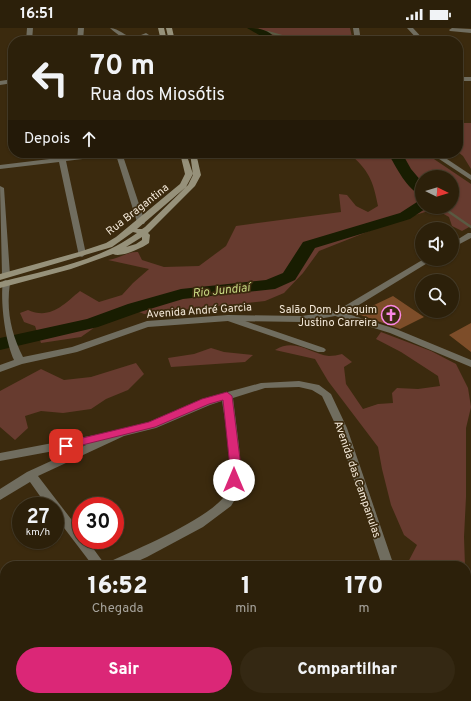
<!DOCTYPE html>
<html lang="pt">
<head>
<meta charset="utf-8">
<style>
	:root { --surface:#2c200a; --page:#342813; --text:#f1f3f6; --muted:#a6a39c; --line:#483e2b; --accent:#db2777 }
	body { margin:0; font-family:Overpass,sans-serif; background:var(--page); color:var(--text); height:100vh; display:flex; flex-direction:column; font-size:15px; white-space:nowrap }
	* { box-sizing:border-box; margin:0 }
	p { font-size:13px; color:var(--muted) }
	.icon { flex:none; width:22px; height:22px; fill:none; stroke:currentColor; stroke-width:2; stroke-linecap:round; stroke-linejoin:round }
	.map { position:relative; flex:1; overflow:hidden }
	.panel { position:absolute; left:0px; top:533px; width:471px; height:140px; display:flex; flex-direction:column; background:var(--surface); border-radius:16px 16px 0 0; box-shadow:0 1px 3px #0004,0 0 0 1px var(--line) }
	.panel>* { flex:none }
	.top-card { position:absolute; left:8px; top:8px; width:455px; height:122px; border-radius:16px; box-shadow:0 1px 3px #0004,0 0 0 1px var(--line); background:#2c200a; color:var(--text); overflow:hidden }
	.needle { width:26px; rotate:95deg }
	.buttons { position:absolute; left:415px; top:142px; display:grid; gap:8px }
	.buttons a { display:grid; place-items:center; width:44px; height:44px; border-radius:50%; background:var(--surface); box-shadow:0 1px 3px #0004,0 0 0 1px var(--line); font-size:20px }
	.speed { position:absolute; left:12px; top:469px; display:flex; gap:8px; font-size:20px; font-weight:700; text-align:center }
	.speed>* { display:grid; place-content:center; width:52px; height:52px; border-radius:50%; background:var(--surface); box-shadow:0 1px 3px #0004,0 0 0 1px var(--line); line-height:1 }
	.speed small { font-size:10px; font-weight:400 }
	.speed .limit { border:6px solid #d22; background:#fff; color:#111 }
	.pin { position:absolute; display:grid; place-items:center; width:34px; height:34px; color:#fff; margin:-17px; border-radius:8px; box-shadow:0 2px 6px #0006 }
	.me { position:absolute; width:44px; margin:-22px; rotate:0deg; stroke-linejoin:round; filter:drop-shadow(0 0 3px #0008) }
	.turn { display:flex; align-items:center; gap:14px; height:84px; padding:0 16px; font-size:18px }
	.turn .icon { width:52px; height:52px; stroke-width:2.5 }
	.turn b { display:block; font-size:28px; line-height:34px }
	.then { display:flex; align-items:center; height:38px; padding:0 16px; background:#0003; gap:8px; font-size:15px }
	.eta { display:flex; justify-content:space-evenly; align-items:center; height:68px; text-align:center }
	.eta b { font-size:24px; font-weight:800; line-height:28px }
	.action { display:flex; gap:8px; margin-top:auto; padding:8px 16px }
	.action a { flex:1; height:46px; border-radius:24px; background:var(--accent); color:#fff; font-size:16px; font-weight:800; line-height:46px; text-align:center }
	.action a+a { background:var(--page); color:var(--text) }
	.status { display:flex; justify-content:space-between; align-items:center; height:28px; padding:0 20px; background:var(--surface); direction:ltr }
	.status svg { height:11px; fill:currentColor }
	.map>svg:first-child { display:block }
	.green { fill:#673b2f; fill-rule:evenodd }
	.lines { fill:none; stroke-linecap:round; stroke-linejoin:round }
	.stream-far1 { stroke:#5a5a42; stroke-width:2 }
	.stream { stroke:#5a5a42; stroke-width:2.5 }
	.river { fill:#181d01; fill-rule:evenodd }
	.building { fill:#7d4d29 }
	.minor { fill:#706d5f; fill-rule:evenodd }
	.tertiary { fill:#706d5f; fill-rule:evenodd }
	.secondary { fill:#96917a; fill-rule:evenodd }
	.route { fill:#db2777; stroke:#8e194d }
	.labels { text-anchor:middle; stroke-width:3.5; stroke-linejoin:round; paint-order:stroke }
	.street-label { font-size:11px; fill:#f4e9d9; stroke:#3b2a0e }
	.poi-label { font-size:11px; fill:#f4e9d9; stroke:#3b2a0e; text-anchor:end }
	.water-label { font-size:12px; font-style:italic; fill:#cadb85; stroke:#3b2a0e }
</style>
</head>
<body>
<div class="status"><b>16:51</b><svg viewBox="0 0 49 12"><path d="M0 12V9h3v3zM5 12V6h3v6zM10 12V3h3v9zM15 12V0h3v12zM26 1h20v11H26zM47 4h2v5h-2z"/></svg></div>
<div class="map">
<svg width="471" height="673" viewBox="0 0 471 673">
	<rect width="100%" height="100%" fill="#3b2a0e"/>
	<!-- green -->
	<path class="green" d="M258 0H350L353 13H276L274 9Z
		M458 95H471V141L463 128 458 124Z
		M349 125H425L471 156V198L462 203 452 198 449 189 435 181 392 194 319 223 303 245 284 265 265 273 144 286 125 278 81 309 41 315 35 298 24 294 20 285 28 282C51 292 64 276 80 263L99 274 122 267 133 255 149 241 108 232C119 231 128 223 138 224L142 232 164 239 199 238 226 218 236 198 341 184 339 166 347 167 356 178 368 184 378 178C373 152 369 143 349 125ZM422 149H452V179H422Z
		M381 304 431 323 456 336 468 360 471 379 466 400V469L464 509 465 538H406L417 517 404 507 391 477 382 441 378 419 328 353 315 331 275 322C295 309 311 326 329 328 333 328 338 327 342 326L352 334 344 339 346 356 363 381 378 376 393 375 392 365 397 360 418 361 440 358 438 348 401 324 376 311Z
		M211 320 224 324 253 327 245 334 171 339 168 330 194 326Z
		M136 335 144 346 128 362 106 371 91 381 63 385 41 383 25 388 28 400 15 412 0 399V363L41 341 64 352 91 349Z
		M466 650 471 653V673H442L440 668H466Z"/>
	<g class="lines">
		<!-- stream-far1 -->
		<path class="stream-far1" d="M257 3 268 4 300 13"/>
		<!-- stream -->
		<path class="stream" d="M442 179 471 199"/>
		<!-- river -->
		<path class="river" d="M247 0C259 0 271 2 277 13H267L266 11Z
			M388 125H402L411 141 422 154V167C408 164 395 137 388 125Z
			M422 173V179H428L410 191 315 220 295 252 275 261 183 271 140 284 98 299 0 322V310L87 291 128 276 181 261 266 252 283 245 303 214 400 185 417 174Z"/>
	</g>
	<!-- building -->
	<path class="building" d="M393 268 424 289 400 301 355 285 365 278 370 279Z
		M471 295V324L449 307Z"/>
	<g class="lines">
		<!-- minor -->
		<path class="minor" d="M27 0H33L32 13H26Z
			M78 0H84L83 13H77Z
			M110 0C120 0 126 11 136 9 139 8 143 6 146 5L149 7C134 17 123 12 110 0Z
			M353 0H359L361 13H355Z
			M452 0 471 1V5L450 3 449 2Z
			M458 15 461 17V20L458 22Z
			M458 49H471V53H458Z
			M13 51V55L0 57V53Z
			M61 125 63 126 65 129 99 125H122L145 194 144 196H138L137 194 116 127 66 133 86 226 82 229 79 228 59 134 0 141V137L58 130V127Z
			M0 158 4 160 10 247 6 250 2 247Z
			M335 282 396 301 471 332V339L390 305 332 287 330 285 332 283Z
			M228 287 324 320 326 322 324 324H318L225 292 223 290Z
			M299 353 319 357 331 366 347 400 394 538H382L337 400 322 368 312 362 299 359 265 360 233 370 239 418 241 445 239 465 231 478 203 499 147 529 127 538H108L109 534C135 522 216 488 227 464 235 446 225 393 222 373L210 377 156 400 124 408 38 448 81 504V512H87L106 538H93L55 488V478H47L30 454 0 472V461L27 444 86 417 0 433V425L100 406 104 408 117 402 149 394 202 371 261 355Z
			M5 587V599L0 601V589Z
			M103 668H157L155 673H101Z
			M424 668H438L440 673H426Z"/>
		<!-- tertiary -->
		<path class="tertiary" d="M407 0H413L425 13H419Z
			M430 125H438L471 147V152Z
			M468 205H471V210L452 220V215Z
			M424 231H434L349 283 335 288 302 294 228 293 148 299 77 324 22 336 0 344V337L14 332C5 313 0 273 3 253L6 252 10 255C6 282 11 305 23 329L72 319 147 293 228 287 302 288 333 283 343 279Z"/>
		<!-- secondary -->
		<path class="secondary" d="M158 0H164L167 13H161Z
			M166 0H172L175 13H169Z
			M180 125H186L193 146 186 159 137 201H142L145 199 188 157 193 147 190 125H196L201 147 195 158 148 205 150 207 149 215C142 220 121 230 113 226L71 241 0 260V254C46 242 97 234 137 205L133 204 112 219 0 252V246L79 224 106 215 116 209 180 156 185 146ZM142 209V212L136 216 126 219Z"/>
	</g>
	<!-- route -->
	<path class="route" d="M227 364 232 368 241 439 238 455H231L229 452 230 439 223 372 209 376 155 399 66 421 62 420 61 418 62 415 66 414 149 394 202 371Z"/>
	<!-- icons -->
	<defs>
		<symbol id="church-ring" viewBox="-11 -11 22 22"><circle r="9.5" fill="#3b2a0e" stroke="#fb87e5" stroke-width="1.5"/><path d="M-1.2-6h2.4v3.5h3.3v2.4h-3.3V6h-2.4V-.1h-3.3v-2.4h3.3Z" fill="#fb87e5"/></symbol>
	</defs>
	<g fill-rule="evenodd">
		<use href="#church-ring" x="380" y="276" width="22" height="22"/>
	</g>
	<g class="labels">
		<!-- street labels -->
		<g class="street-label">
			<text transform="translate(137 181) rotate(-38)" y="4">Rua Bragantina</text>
			<text transform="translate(199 282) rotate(-4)" y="4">Avenida André Garcia</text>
			<text transform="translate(358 451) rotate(71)" y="4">Avenida das Campanulas</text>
		</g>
		<!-- poi labels -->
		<g class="poi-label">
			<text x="377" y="285">Salão Dom Joaquim<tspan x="377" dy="13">Justino Carreira</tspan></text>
		</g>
		<!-- water labels -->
		<g class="water-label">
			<text transform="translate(221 262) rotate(-6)" y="4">Rio Jundiaí</text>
		</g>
	</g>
</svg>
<div class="buttons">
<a><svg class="needle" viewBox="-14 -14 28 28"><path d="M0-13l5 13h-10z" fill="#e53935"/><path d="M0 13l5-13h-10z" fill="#a6a39c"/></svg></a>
<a><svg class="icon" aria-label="sound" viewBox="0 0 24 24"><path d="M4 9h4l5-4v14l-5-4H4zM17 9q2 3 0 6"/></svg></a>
<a><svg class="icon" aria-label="search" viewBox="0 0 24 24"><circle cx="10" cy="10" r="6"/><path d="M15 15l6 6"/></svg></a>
</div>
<div class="speed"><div>27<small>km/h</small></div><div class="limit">30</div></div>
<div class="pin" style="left:66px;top:418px;background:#d93025"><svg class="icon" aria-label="arrive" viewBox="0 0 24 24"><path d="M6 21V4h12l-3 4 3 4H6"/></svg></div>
<svg class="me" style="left:234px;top:452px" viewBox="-20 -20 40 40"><circle r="19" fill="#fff"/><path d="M0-13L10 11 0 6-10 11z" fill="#db2777"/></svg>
<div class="top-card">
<div class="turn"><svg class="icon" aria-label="left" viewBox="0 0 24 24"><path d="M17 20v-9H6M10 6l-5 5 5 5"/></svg><div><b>70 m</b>Rua dos Miosótis</div></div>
<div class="then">Depois<svg class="icon" aria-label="ahead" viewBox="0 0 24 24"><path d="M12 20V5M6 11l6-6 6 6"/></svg></div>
</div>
<section class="panel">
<div class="eta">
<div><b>16:52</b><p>Chegada</p></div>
<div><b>1</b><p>min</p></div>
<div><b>170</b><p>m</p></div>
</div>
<div class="action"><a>Sair</a><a>Compartilhar</a></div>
</section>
</div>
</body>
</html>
